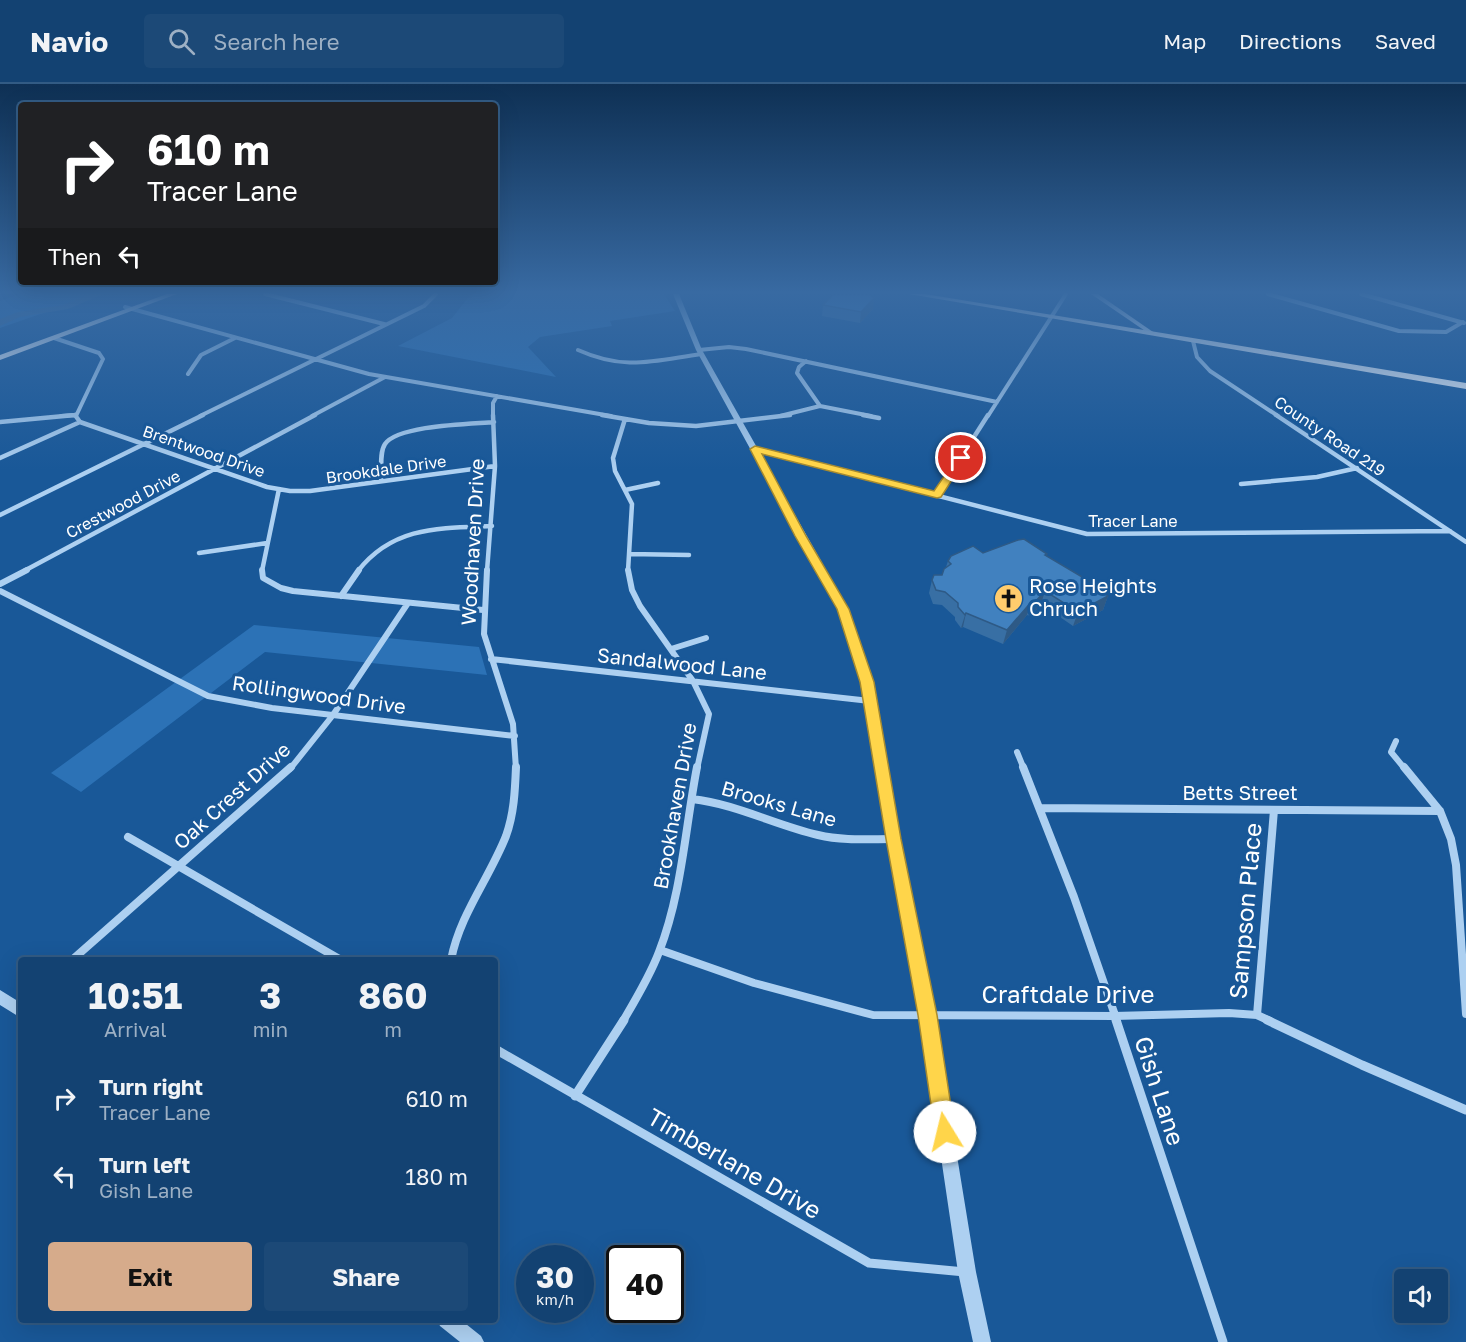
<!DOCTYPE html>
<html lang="en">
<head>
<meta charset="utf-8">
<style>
	:root { --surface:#134272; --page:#1c4977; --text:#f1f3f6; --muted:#9db0c4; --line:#325b84; --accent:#d6ab8b }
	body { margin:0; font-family:"Golos Text",sans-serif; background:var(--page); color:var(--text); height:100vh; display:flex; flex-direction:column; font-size:22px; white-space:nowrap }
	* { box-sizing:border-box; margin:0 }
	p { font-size:20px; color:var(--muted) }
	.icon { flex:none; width:33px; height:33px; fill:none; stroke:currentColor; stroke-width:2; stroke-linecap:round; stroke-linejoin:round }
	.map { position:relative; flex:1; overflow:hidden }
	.panel { position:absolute; left:18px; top:873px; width:480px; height:366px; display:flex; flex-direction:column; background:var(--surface); border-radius:6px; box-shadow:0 6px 24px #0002,0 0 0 2px var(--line) }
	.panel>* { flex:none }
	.guide { position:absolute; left:18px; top:18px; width:480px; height:183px; border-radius:6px; box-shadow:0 6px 24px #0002,0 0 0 2px var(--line); background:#202124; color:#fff; overflow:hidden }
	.controls { position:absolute; left:1394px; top:1185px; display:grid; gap:12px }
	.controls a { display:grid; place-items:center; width:54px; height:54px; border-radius:6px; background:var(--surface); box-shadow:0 6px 24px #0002,0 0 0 2px var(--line); font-size:30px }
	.speed { position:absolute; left:516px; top:1161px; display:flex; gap:12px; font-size:30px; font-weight:700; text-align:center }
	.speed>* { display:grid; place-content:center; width:78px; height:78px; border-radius:50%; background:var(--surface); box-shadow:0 6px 24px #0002,0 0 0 2px var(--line); line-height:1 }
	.speed small { font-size:15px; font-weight:400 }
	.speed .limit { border:3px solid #111; border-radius:9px; background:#fff; color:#111 }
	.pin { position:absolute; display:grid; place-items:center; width:51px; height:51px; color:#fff; margin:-26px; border:3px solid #fff; border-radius:50%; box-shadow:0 2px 6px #0007 }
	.me { position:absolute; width:66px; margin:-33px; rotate:351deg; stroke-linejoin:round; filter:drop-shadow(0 0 4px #0008) }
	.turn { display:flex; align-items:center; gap:21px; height:126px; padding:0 30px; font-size:27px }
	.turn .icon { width:78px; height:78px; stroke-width:2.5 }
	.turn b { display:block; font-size:42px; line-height:51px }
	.then { display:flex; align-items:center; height:57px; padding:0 30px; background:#0003; gap:12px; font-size:22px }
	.eta { display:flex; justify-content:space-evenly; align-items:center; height:102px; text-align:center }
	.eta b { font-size:36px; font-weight:700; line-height:42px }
	.action { display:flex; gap:12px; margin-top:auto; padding:12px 30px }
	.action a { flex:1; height:69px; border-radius:6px; background:var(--accent); color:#111; font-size:24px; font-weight:700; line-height:69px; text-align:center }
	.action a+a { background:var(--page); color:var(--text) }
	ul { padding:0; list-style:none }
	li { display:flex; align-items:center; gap:18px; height:78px; padding:0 30px }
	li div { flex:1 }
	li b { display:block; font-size:22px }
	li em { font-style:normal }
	header { display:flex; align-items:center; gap:36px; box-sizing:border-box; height:84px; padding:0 30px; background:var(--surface); border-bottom:2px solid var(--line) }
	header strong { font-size:28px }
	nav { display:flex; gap:33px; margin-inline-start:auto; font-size:21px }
	.search { width:420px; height:54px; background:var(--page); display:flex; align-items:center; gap:15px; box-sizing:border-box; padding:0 21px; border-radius:6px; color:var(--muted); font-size:22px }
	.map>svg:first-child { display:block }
	.green { fill:#2c72b6 }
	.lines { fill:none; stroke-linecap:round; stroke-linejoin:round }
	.river { fill:#3f6c9a; fill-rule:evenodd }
	.minor-far4 { stroke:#add0f1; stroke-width:4 }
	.minor-far3 { stroke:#add0f1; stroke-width:4.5 }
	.minor-far2 { stroke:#add0f1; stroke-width:6 }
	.minor-far1 { stroke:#add0f1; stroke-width:8 }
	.minor { stroke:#add0f1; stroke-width:9 }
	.tertiary { fill:#add0f1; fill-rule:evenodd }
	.secondary { fill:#dbebfc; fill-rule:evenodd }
	.primary { fill:#f7faff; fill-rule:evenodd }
	.trunk { fill:#fbfcff; fill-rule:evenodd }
	.wall { fill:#386fa4 }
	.shaded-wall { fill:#2e5a86 }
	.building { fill:#4181bf; stroke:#2e5a86; stroke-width:1.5 }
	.route { fill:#ffd54a; stroke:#a68a30; stroke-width:1.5 }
	.labels { text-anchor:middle; stroke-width:6; stroke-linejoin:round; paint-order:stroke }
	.far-street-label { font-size:16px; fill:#fff; stroke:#195898 }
	.street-label { font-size:20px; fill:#fff; stroke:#195898 }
	.poi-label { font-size:20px; fill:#fff; stroke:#195898; text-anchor:start }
	.near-street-label { font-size:24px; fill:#fff; stroke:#195898 }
</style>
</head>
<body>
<header>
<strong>Navio</strong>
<div class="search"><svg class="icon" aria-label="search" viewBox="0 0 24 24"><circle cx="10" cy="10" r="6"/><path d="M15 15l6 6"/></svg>Search here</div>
<nav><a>Map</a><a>Directions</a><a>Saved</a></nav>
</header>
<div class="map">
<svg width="1466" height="1258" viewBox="0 0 1466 1258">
	<rect width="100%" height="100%" fill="#195898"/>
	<!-- green -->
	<path class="green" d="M20 210H98L0 244V217Z
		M471 210H664L675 227 610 237 612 242 540 253 528 263 556 293 398 262 452 234Z
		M254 541 479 563 487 591 265 568 81 708 51 689Z"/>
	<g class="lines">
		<!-- river -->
		<path class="river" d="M90 210H103L68 225 20 233 0 242V235L18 228 63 221Z"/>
		<!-- minor-far4 -->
		<path class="minor-far4" d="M265 210 384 240
			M1268 210 1399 247 1446 248 1463 238
			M1361 210 1464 239
			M125 223 369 290 611 332
			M54 254 99 269 103 275 76 332
			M1193 257 1197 273 1210 287 1278 332
			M578 266C625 287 652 277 701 270
			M699 266 729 263 746 265 997 318
			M806 277 799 283 797 289 820 322
			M188 290 201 271 235 254
			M820 322 871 332
			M61 332 75 331
			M200 332 424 222 436 210
			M312 332 385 293
			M493 332V319L497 312
			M780 332 820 322
			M988 332 1066 210"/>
		<!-- minor-far3 -->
		<path class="minor-far3" d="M75 331 80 338 267 403 290 407H310L495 382
			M602 331 649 339 696 342 790 331
			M863 331 879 334
			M1276 331 1466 458
			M625 335 613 374 615 387 632 420 628 487
			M0 338 75 331
			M755 365 1087 450 1450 447
			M0 374 80 338
			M381 397C382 386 379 369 385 360 398 341 471 340 494 338
			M1241 400 1317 393 1357 384
			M625 406 658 399
			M937 411 988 331
			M0 431 203 331
			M199 469 267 459
			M629 470 689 471
			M24 487 315 331
			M262 487 279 405
			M358 487C393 442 440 444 492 442
			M487 487 495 382 493 331"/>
		<!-- minor-far2 -->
		<path class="minor-far2" d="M262 486 263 494 281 504 293 507 483 526
			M487 486 484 550 513 640 516 685
			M628 486 632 506 640 522 693 597 709 630 697 685
			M0 500 27 486
			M0 507 208 612 272 624 515 652
			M341 512 359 486
			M671 565 706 554
			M491 575 870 617
			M1396 657 1391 668 1405 685
			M1017 668 1024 685
			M290 685 333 631 408 519"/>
		<!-- minor-far1 -->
		<path class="minor-far1" d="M1023 683 1074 813 1117 937
			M1404 683 1440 727 1451 755 1456 781 1466 930
			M692 715C736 720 775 741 818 751 843 757 868 755 893 755
			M1040 724 1440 727
			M128 753 341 876
			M660 866 754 899 873 931 1114 932 1229 929 1257 931 1270 937
			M72 876 291 683
			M451 876C460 830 489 795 506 752 514 730 515 707 516 683
			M1257 931 1274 726
			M623 937C636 915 650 892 659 868 682 809 685 745 697 683"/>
		<!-- minor -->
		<path class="minor" d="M1116 936 1223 1258
			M1267 936 1362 981 1466 1026
			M495 965 869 1179 965 1188
			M575 1012 624 936"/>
		<!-- tertiary -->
		<path class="tertiary" d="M673 210H679L702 266 848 525 872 599 899 755 934 931 976 1188 991 1258H973L958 1188 920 931 887 755 862 599 838 525 696 266Z
			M0 906 21 919V934L0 921Z
			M437 1236H461L481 1252 484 1258H460L440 1242Z"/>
		<!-- secondary -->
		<path class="secondary" d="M1091 210H1098L1156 250 1151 251Z"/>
		<!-- primary -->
		<path class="primary" d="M909 210H925L1466 299V305Z"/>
		<!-- trunk -->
		<path class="trunk" d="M167 210H177L0 276V271Z"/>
	</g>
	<!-- wall -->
	<path class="wall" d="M823 221 873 225 860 239 822 232Z
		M983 469 1047 470 1046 472 1108 512 1103 526 1073 542 1041 520 1031 532 1027 531 1003 560 963 543 961 544 955 536V533L942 521 933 520 929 509 932 496 942 491 946 483 948 477Z"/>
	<!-- shaded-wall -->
	<path class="shaded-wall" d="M874 214 873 225 860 239 861 228Z
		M1045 507 1041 520 1031 532 1035 518Z
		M1108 512 1103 526 1073 542 1078 528Z
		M1032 517 1027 531 1003 560 1007 546Z
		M966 529 963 543 961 544 965 531Z"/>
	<!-- building -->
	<path class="building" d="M834 210H868L874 214 861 228 823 221Z
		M1024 455 1047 470 1045 471 1089 497 1087 498 1108 512 1078 528 1045 507 1035 518 1032 517 1007 546 966 529 965 531 958 523V519L945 508 936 506 932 496 934 491H942L944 485 951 480 948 477 951 472 973 462 983 469 1018 456Z"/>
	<!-- sky -->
	<linearGradient id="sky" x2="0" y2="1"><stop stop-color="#0e3054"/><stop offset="0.54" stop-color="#386aa2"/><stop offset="1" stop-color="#386aa2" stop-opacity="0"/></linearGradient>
	<rect width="1466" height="386" fill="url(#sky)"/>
	<!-- route -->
	<path class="route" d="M755 362 934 407 958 372 966 374 941 413 937 414 762 370 806 452 849 525 874 598 901 755 937 931 955 1048 952 1055 945 1058 938 1055 935 1048 918 931 886 755 860 598 837 525 795 452 750 365Z"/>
	<!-- icons -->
	<defs>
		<symbol id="church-disc" viewBox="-11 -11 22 22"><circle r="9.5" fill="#ffcc6d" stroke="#195898"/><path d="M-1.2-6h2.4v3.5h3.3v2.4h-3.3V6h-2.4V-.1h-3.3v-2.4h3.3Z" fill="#111"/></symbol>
	</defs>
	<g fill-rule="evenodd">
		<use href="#church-disc" x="992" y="498" width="33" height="33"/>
	</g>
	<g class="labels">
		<!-- far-street labels -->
		<g class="far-street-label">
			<text transform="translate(1330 352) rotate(34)" y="6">County Road 219</text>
			<text transform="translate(204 367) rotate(19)" y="6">Brentwood Drive</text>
			<text transform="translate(386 385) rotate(-8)" y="6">Brookdale Drive</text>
			<text transform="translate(123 420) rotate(-28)" y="6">Crestwood Drive</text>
			<text x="1133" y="443">Tracer Lane</text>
		</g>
		<!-- street labels -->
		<g class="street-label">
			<text transform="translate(473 458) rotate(-87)" y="7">Woodhaven Drive</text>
			<text transform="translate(682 580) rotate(6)" y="7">Sandalwood Lane</text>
			<text transform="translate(319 611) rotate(8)" y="7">Rollingwood Drive</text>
			<text x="1240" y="716">Betts Street</text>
			<text transform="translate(232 712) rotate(-42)" y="7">Oak Crest Drive</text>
			<text transform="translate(779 720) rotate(16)" y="7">Brooks Lane</text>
			<text transform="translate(675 722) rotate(-80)" y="7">Brookhaven Drive</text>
		</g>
		<!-- poi labels -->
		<g class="poi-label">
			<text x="1029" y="509">Rose Heights<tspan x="1029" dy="23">Chruch</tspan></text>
		</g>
		<!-- near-street labels -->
		<g class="near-street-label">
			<text transform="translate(1246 827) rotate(-85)" y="8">Sampson Place</text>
			<text x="1068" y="919">Craftdale Drive</text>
			<text transform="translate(1159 1007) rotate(72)" y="8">Gish Lane</text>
			<text transform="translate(734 1080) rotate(30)" y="8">Timberlane Drive</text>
		</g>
	</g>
</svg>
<div class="controls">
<a><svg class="icon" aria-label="sound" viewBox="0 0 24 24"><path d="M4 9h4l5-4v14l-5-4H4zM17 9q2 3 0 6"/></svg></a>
</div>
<div class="speed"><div>30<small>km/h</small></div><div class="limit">40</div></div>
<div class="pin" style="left:961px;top:374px;background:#d93025"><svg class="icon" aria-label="arrive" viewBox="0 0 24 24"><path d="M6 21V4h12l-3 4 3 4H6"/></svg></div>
<svg class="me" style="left:945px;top:1048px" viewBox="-20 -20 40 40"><circle r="19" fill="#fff"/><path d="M0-13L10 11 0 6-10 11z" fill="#ffd54a"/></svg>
<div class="guide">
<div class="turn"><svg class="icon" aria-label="right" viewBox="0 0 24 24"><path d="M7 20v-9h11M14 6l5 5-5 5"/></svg><div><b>610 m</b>Tracer Lane</div></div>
<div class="then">Then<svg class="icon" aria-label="left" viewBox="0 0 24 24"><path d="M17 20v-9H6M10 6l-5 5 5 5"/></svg></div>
</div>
<section class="panel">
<div class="eta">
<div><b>10:51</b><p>Arrival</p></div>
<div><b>3</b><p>min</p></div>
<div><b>860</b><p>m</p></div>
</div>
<ul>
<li><svg class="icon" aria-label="right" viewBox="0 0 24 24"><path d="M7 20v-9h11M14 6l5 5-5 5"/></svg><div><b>Turn right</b><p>Tracer Lane</p></div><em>610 m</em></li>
<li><svg class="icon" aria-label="left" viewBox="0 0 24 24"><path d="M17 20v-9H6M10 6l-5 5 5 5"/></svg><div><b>Turn left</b><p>Gish Lane</p></div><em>180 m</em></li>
</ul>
<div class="action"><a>Exit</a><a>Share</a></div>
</section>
</div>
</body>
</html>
